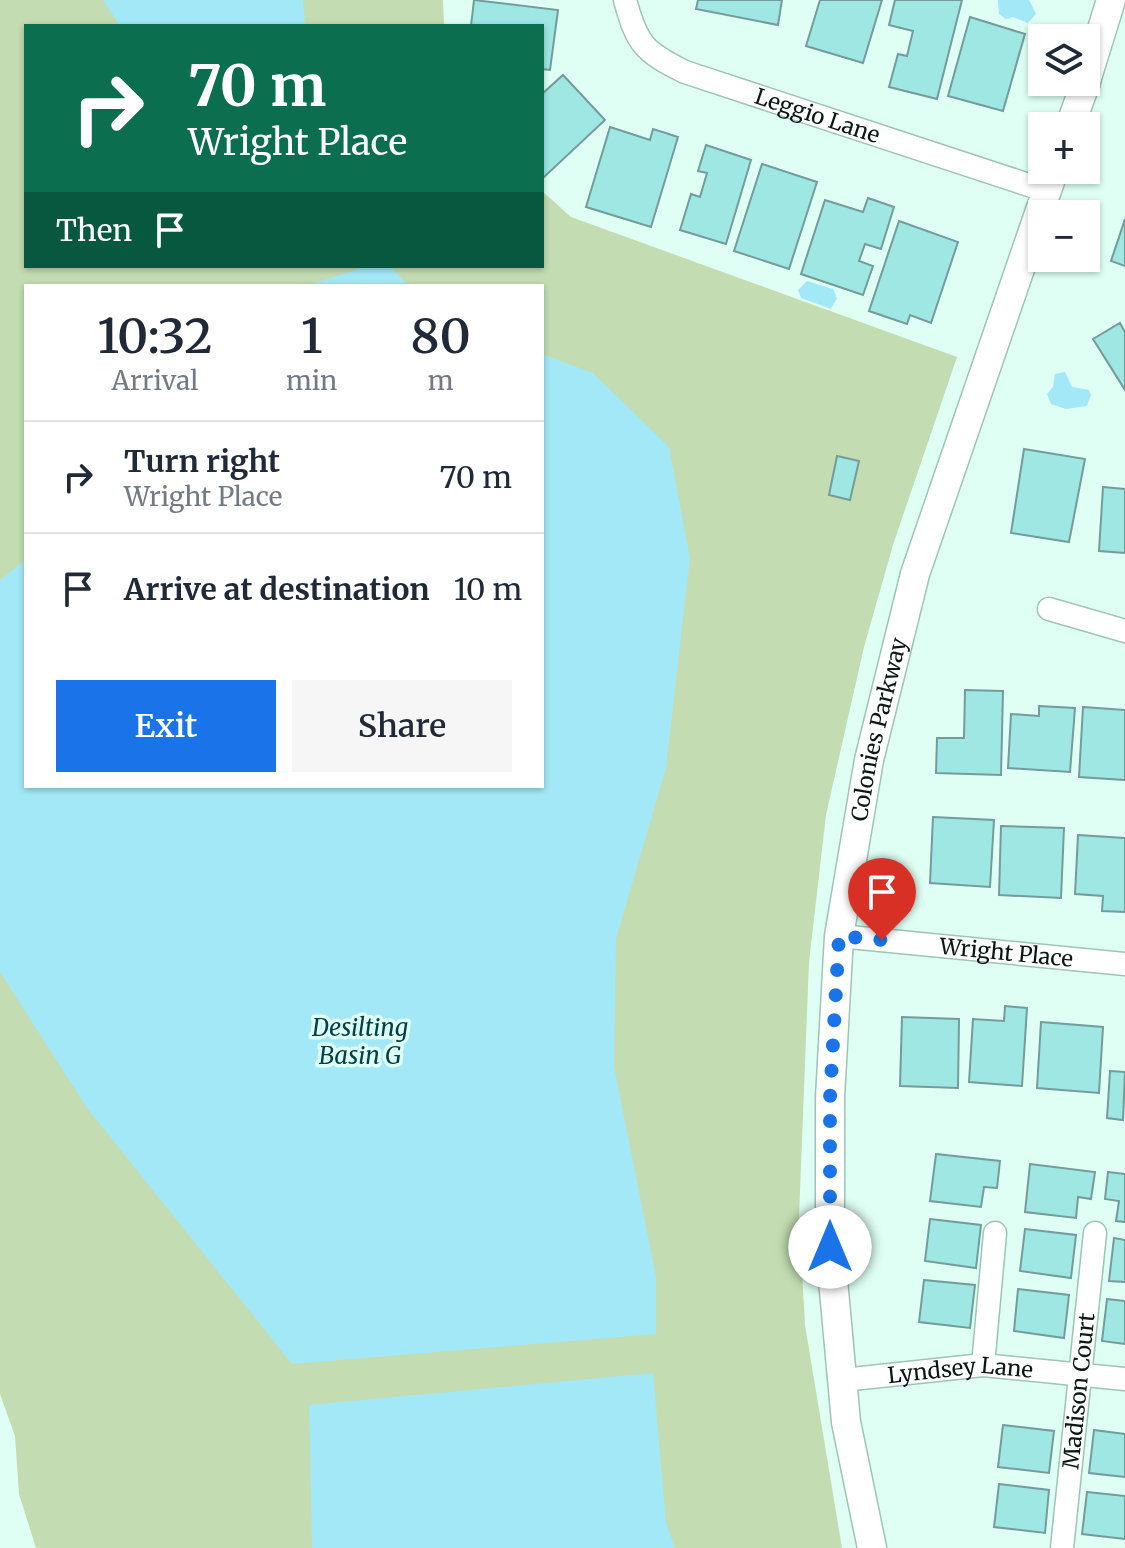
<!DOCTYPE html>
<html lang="en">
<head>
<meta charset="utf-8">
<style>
	:root { --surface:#fff; --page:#f6f6f7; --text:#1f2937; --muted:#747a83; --line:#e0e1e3; --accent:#1a73e8 }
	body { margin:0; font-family:Merriweather,serif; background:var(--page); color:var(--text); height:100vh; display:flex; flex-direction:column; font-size:30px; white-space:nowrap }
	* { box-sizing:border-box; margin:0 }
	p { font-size:26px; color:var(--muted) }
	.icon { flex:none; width:44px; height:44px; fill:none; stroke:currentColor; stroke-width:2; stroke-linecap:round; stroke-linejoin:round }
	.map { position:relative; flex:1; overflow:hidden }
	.side { position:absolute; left:24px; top:284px; width:520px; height:504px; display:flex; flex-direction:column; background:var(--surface); border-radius:0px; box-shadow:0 2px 6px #0004 }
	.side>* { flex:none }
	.banner { position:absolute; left:24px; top:24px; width:520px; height:244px; border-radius:0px; box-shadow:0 2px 6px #0004; background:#0b6e4f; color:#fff; overflow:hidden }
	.fabs { position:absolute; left:1028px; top:24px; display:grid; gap:16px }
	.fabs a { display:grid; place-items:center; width:72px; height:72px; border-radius:0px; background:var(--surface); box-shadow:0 2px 6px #0004; font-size:40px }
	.pin { position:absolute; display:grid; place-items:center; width:68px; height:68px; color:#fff; margin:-82px -34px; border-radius:50% 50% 50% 0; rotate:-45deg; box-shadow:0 0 8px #0007 }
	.pin .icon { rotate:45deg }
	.me { position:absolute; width:88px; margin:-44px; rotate:0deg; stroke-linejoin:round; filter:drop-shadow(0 0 6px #0008) }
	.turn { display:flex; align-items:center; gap:28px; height:168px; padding:0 32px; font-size:36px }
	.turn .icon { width:104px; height:104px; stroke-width:2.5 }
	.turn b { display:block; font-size:56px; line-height:68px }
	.then { display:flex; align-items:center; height:76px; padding:0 32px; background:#0003; gap:16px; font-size:30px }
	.eta { display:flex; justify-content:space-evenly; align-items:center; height:136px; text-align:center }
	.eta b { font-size:48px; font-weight:600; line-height:56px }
	.action { display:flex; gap:16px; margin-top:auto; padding:16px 32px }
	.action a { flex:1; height:92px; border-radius:0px; background:var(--accent); color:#fff; font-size:32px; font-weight:600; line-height:92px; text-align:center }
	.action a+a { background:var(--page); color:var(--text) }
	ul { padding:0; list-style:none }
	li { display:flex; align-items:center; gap:24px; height:112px; padding:0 32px; border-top:2px solid var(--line) }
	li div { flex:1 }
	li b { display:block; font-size:30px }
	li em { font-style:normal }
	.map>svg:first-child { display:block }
	.green { fill:#c3dcb1; fill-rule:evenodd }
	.water { fill:#a3e8f6 }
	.building { fill:#9fe7e3; stroke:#739c9a; stroke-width:2 }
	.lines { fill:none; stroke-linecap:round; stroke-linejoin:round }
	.minor-casing { stroke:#9ec4b7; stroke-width:25 }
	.tertiary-casing { stroke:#9ec4b7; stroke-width:31 }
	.minor { stroke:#fff; stroke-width:22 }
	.tertiary { stroke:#fff; stroke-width:28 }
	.route { stroke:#1a73e8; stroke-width:14; stroke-dasharray:0 25.2 }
	.labels { text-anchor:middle; stroke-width:7; stroke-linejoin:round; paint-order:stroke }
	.street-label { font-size:22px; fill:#0a1814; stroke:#dffff4 }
	.water-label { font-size:24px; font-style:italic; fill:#00404a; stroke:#dffff4 }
</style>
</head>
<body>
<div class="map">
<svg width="1125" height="1548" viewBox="0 0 1125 1548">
	<rect width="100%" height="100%" fill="#dffff4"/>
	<!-- green -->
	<path class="green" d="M0 0H443L444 26H26V266H542V191L571 217 957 357 893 545 864 647 826 815 809 962 799 1217 805 1325 842 1548H36L19 1494 15 1436 0 1394ZM26 286H542V786H26Z"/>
	<!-- water -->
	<path class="water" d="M103 0H303L305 26H120Z
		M998 0H1029L1036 14 1028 23 1013 17 1006 19 999 14Z
		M368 266H389L409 286H305Z
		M807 281 833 289 837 298 831 309 801 298 798 290Z
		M542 354 593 373 669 447 690 558 666 768 616 939 614 1067 656 1277V1334L292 1364 87 1108 0 972V580L26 560V786H542Z
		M1065 372 1072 387 1089 390 1091 395 1087 406 1066 409 1051 404 1047 394 1053 387 1055 374Z
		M653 1373 666 1523 675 1548H312L309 1405Z"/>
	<!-- building -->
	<path class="building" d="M474 0 558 10 550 70 542 69V26H471Z
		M698 0H782L778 25 696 9Z
		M820 0H882L863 63 806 46Z
		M895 0H962L937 99 889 87 898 54 907 56 913 31 889 25Z
		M970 17 1025 34 1003 111 948 96Z
		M563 75 605 120 543 178 542 94Z
		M610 127 650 140 653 129 678 137 651 227 586 207Z
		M706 145 751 160 726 244 680 230 691 194 700 197 707 173 698 171Z
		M762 164 817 182 789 269 734 251Z
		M868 198 894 207 881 249 865 244 859 261 873 266 863 295 801 274 825 200 863 212Z
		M1125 219V266L1111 261Z
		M899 221 958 242 931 323 910 315 907 324 869 311Z
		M1120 323 1125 332V390L1093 339Z
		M1024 449 1085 459 1069 542 1011 533Z
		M837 456 859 461 850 500 829 495Z
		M1103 487 1125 489V553L1099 551Z
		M965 690 1003 691 1001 775 936 773 937 738H964Z
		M1039 706 1075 708 1070 772 1008 768 1011 714 1039 716Z
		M1083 707 1125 710V780L1079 777Z
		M933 817 994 820 990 887 930 883Z
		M1001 826 1064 828 1061 898 999 895Z
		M1078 835 1125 838V912L1102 911 1103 896 1075 894Z
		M1005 1006 1027 1008 1022 1086 969 1082 973 1019 1004 1021Z
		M902 1017 959 1019 958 1088 900 1086Z
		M1041 1022 1103 1027 1099 1093 1037 1088Z
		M1110 1071 1125 1072 1123 1120 1107 1118Z
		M936 1154 1000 1161 997 1188 984 1187 981 1207 930 1201Z
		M1030 1164 1095 1172 1091 1199 1078 1197 1076 1218 1025 1212Z
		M1108 1172 1125 1174V1222L1116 1221 1119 1201 1105 1199Z
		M930 1219 981 1225 976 1268 925 1261Z
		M1025 1229 1076 1235 1071 1278 1020 1271Z
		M1114 1238 1125 1240V1282L1109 1281Z
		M924 1280 975 1285 970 1328 919 1322Z
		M1018 1289 1069 1295 1064 1338 1014 1331Z
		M1107 1299 1125 1301V1344L1102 1341Z
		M1003 1425 1054 1431 1049 1473 998 1467Z
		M1094 1430 1125 1434V1477L1089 1473Z
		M999 1484 1049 1490 1045 1533 994 1527Z
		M1087 1492 1125 1496V1539L1082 1534Z"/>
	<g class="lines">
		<defs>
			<g id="minor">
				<path id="s1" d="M625 0C637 44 644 52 685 72L1047 191"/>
				<path d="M1049 609 1125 631"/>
				<path id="s2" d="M839 936 1125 964"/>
				<path d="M983 1365 995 1233"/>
				<path id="s3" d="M843 1380 983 1365 1125 1379"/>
				<path id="s4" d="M1062 1548 1095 1233"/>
			</g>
			<g id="tertiary">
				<path d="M1086 81 1111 0"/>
				<path d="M1070 126 1086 82"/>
				<path id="s5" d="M872 1548 846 1422 830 1247V1098L839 936 869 760 915 574 1054 170"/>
			</g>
		</defs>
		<!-- minor casing -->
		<use href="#minor" class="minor-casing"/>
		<!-- tertiary casing -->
		<use href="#tertiary" class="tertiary-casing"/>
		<!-- minor -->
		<use href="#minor" class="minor"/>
		<!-- tertiary -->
		<use href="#tertiary" class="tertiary"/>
	</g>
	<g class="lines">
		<!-- route -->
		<path class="route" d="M830 1247V1098L839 936 882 940"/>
	</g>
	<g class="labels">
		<!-- street labels -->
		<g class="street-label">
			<text dy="8" stroke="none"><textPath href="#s1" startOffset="238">Leggio Lane</textPath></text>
			<text dy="8" stroke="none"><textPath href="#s5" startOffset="826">Colonies Parkway</textPath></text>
			<text dy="8" stroke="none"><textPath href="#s2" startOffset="168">Wright Place</textPath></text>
			<text dy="8" stroke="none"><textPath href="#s3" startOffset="118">Lyndsey Lane</textPath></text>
			<text dy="8" stroke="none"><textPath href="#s4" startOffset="158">Madison Court</textPath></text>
		</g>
		<!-- water labels -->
		<g class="water-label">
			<text x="360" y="1036">Desilting<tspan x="360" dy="28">Basin G</tspan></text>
		</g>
	</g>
</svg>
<div class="fabs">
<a><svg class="icon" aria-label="layers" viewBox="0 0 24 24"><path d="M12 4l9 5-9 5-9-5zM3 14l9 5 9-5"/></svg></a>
<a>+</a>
<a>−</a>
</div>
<div class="pin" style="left:882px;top:940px;background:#d93025"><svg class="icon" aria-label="arrive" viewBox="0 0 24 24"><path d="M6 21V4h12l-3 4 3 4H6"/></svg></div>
<svg class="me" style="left:830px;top:1247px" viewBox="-20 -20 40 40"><circle r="19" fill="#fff"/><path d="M0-13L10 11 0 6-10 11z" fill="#1a73e8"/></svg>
<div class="banner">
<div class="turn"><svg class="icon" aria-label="right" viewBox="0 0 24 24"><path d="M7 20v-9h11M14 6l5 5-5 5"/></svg><div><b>70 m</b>Wright Place</div></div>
<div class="then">Then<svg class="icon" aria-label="arrive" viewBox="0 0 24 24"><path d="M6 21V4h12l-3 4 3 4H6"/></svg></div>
</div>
<section class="side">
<div class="eta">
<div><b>10:32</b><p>Arrival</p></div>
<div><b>1</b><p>min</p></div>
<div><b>80</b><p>m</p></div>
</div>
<ul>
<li><svg class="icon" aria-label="right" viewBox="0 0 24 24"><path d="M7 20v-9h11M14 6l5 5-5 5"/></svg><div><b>Turn right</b><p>Wright Place</p></div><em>70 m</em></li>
<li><svg class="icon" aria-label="arrive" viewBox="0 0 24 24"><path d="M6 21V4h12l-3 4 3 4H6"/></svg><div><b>Arrive at destination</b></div><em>10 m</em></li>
</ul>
<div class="action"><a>Exit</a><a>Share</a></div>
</section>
</div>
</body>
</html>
